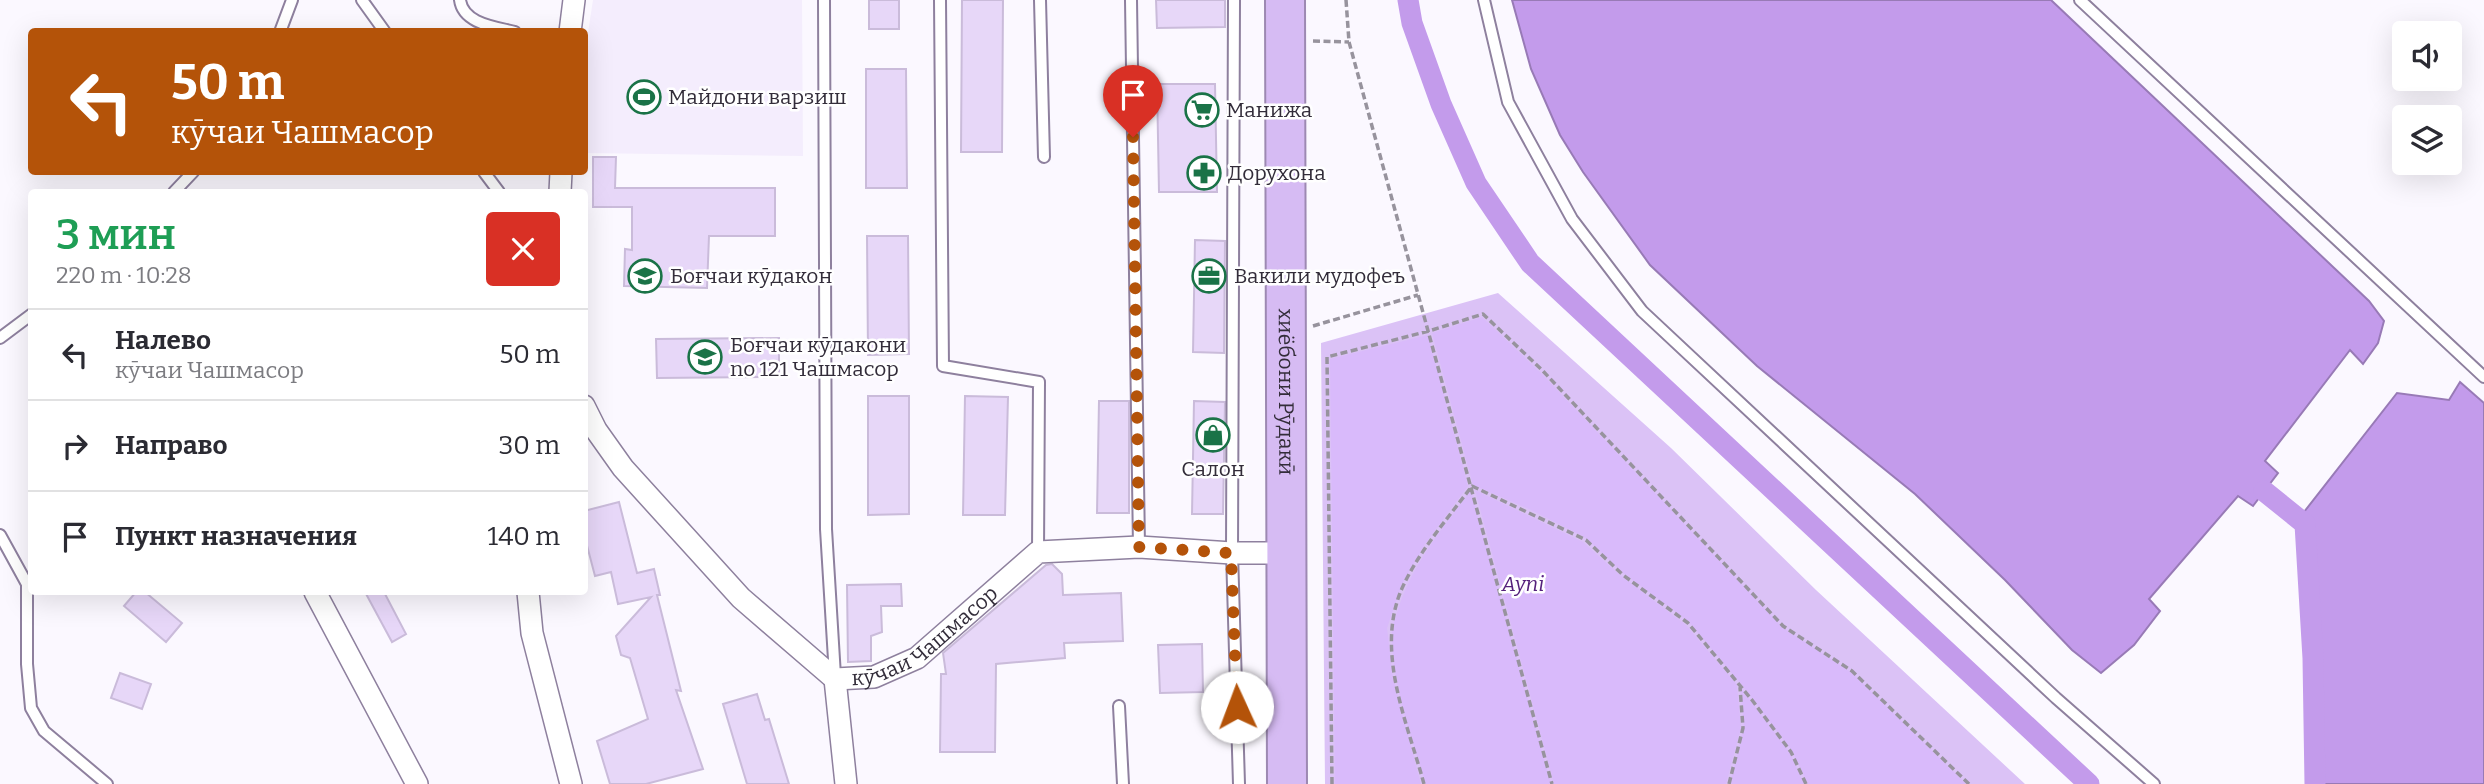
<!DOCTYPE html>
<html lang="ru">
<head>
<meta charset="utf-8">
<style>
	:root { --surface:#fff; --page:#f2f2f3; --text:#2b2b33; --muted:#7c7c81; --line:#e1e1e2 }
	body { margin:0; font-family:Bitter,serif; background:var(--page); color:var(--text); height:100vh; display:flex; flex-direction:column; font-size:26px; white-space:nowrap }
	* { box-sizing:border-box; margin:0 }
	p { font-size:23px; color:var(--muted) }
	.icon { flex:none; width:38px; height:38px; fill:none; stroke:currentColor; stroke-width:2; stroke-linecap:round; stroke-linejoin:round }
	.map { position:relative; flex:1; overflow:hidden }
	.panel { position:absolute; left:28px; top:189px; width:560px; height:406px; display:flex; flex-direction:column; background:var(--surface); border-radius:7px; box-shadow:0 7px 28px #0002 }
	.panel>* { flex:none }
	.top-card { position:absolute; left:28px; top:28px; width:560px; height:147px; border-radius:7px; box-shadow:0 7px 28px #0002; background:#b45309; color:#fff; overflow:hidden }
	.buttons { position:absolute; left:2392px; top:21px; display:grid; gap:14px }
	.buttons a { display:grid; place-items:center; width:70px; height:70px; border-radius:7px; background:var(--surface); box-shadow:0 7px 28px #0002; font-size:35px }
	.pin { position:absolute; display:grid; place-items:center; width:60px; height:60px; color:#fff; margin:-72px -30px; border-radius:50% 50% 50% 0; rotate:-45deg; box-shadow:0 0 7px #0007 }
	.pin .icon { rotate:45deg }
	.me { position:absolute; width:77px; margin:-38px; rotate:358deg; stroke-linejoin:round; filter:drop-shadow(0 0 5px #0008) }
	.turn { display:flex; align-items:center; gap:24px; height:147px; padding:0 28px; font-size:32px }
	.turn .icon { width:91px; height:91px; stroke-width:2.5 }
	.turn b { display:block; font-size:49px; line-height:60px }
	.round { display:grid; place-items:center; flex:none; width:74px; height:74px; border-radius:7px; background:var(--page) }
	.summary { display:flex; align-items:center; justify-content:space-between; height:119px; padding:0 28px }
	h1 { font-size:42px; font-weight:600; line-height:52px; color:#1e9e55 }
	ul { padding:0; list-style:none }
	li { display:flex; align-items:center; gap:21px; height:91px; padding:0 28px; border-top:2px solid var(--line) }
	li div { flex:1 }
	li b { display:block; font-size:26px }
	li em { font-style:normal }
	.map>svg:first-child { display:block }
	.built { fill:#f4edfd }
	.green { fill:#dbc2f6 }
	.forest { fill:#d9bafb }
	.water { fill:#c39beb; stroke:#987ab6; stroke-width:2 }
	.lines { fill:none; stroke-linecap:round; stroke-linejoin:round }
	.canal { stroke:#c39beb; stroke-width:21 }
	.building { fill:#e7d7f8; stroke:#cabbda; stroke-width:2 }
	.lane-casing { stroke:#8e809e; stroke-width:14 }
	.street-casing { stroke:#8e809e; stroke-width:24 }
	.highway-casing { stroke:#9d89b2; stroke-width:42 }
	.path { stroke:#97939d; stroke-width:3.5; stroke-dasharray:7 3.5; stroke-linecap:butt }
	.lane { stroke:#fff; stroke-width:10 }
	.street { stroke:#fff; stroke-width:21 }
	.highway { stroke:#d6bbf3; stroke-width:38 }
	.route { stroke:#b45309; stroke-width:12; stroke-dasharray:0 21.6 }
	.labels { text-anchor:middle; stroke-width:5; stroke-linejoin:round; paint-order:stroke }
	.poi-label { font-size:21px; fill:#332d3a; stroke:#fff; text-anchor:start }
	.street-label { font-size:21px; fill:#332d3a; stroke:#fff }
	.park-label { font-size:21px; font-style:italic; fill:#55217c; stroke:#fff }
</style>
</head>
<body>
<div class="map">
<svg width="2484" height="784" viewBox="0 0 2484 784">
	<rect width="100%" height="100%" fill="#fbf8ff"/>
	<!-- built -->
	<path class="built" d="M593 0H802L803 156 585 153V52Z"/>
	<!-- green -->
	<path class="green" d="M1498 293 1671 448 1816 590 2025 784H1325L1321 343Z"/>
	<!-- forest -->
	<path class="forest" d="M1482 317 1544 376 1782 627 1852 673 1966 784H1808L1792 751 1741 684 1688 621 1623 573 1586 538 1529 509 1473 485 1432 333Z
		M1428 335 1468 486 1425 544 1402 584 1387 628 1393 678 1421 784H1335L1330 359Z
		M1471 490 1551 784H1426C1411 735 1391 682 1392 631 1393 624 1396 616 1398 610 1412 564 1443 528 1471 490Z
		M1475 490 1583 542 1620 575 1686 625 1737 685 1741 728 1726 784H1554Z
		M1740 687 1790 753 1804 784H1730L1744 727Z"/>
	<!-- water -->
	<path class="water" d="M1512 0H2051L2369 301 2384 321 2378 343 2363 364 2350 350 2265 461 2278 473 2253 506 2238 496 2149 599 2160 611 2134 645 2101 673 2072 650 2005 580 1915 494 1757 366 1650 265 1583 172 1560 135 1531 69Z
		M2460 382 2484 403V784H2320L2311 519 2304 512 2397 393 2449 400Z"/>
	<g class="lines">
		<!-- canal -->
		<path class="canal" d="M1408 0 1412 23 1441 104 1476 183 1530 263 2089 784
			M2264 491 2305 524 2313 658 2315 784"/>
	</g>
	<!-- building -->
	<path class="building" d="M869 0H899V29H869Z
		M962 0H1003L1002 152H961Z
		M1156 0H1225V27L1157 28Z
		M866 69H906L907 188H866Z
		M1157 84H1215L1217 192H1159Z
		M593 157H616L615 188H775V236H709L707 288 624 286 625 249 632 250V207H593Z
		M867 236H908L909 354 868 355Z
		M1195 240 1225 241 1224 353 1193 352Z
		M779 338V377L657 378 656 339Z
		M868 396H909V514L868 515Z
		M965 396 1008 397 1005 515H963Z
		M1099 401H1129V513H1097Z
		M1194 401 1225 402 1223 514H1192Z
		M619 502 637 573 654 569 660 595H657L681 691 676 690 703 769 646 784H610L597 741 648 719 630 658 621 655 616 636 651 597 618 604 611 572 595 576 584 534V511Z
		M1052 564 1062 574 1063 595 1121 593 1123 641 1064 643 1065 658 996 664 995 752H940L941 674H946L943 653 1046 565Z
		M901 584 902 606H881L882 632 871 636V661L848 662 847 585Z
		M136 592H145L182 623 166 642 124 606Z
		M365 592H384L406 634 392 642Z
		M1202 644 1203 692 1160 693 1158 645Z
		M120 673 151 684 142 709 111 698Z
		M757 694 765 720 769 719 789 784H747L723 704Z"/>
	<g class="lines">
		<defs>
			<path id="lane" d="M362 0 385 32
				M460 0C463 24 496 27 515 32
				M824 0 826 529 835 676
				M940 0 943 366 1039 382 1038 552
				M1040 0 1044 157
				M1131 0 1139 547
				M1234 0 1232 553 1239 784
				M1484 0 1508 102 1572 219 1642 311 2056 698 2154 784
				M2080 0 2484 377
				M280 32 292 0
				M484 172 499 192
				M174 192 193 172
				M0 338 32 314
				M0 535 27 584V664L31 708 44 731 107 784
				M1119 706 1123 784"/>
			<g id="street">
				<path d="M570 32 574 0"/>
				<path d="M560 192 561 172"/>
				<path id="s1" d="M584 406 596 430 623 468 741 598 835 679 874 677 917 658 1038 552 1139 547 1232 553H1286"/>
				<path d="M315 592 417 784"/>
				<path d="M528 592 532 633 571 784"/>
				<path d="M835 679 846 784"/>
			</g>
			<g id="highway">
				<path id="s2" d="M1285 0 1287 784"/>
			</g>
		</defs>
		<!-- lane casing -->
		<use href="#lane" class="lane-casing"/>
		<!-- street casing -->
		<use href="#street" class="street-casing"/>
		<!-- highway casing -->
		<use href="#highway" class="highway-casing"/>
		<!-- path -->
		<path class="path" d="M1346 0 1349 42 1552 784
			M1313 41 1349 42
			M1313 326 1418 295
			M1332 784 1327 357 1429 331 1483 314 1542 370 1783 626 1852 671 1969 784
			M1424 784C1407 721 1373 648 1404 584 1421 549 1448 518 1472 486L1586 540 1623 575 1688 623 1752 700 1791 752 1806 784
			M1729 784 1743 728 1740 687"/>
		<!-- lane -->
		<use href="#lane" class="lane"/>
		<!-- street -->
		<use href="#street" class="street"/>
		<!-- highway -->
		<use href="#highway" class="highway"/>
	</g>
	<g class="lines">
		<!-- route -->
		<path class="route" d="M1133 137 1139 547 1231 553 1237 707"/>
	</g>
	<!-- icons -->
	<defs>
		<symbol id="stadium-ring" viewBox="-11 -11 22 22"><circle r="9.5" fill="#fff" stroke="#1a7347" stroke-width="1.5"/><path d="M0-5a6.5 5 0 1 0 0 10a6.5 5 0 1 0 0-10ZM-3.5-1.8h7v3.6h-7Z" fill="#1a7347"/></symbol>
		<symbol id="supermarket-ring" viewBox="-11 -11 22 22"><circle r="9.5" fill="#fff" stroke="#1a7347" stroke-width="1.5"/><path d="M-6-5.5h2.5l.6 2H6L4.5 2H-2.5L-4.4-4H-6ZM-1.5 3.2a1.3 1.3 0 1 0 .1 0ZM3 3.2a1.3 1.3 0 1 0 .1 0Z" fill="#1a7347"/></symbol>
		<symbol id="pharmacy-ring" viewBox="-11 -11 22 22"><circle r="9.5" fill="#fff" stroke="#1a7347" stroke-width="1.5"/><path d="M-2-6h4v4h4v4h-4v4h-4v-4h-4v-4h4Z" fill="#1a7347"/></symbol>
		<symbol id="school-ring" viewBox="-11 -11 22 22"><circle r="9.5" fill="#fff" stroke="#1a7347" stroke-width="1.5"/><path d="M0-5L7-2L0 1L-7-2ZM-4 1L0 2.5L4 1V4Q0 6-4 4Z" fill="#1a7347"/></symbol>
		<symbol id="office-ring" viewBox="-11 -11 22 22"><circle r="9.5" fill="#fff" stroke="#1a7347" stroke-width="1.5"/><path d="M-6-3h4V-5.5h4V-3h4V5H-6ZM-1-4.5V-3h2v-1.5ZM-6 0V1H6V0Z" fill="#1a7347"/></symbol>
		<symbol id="shop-ring" viewBox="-11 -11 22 22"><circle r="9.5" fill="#fff" stroke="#1a7347" stroke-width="1.5"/><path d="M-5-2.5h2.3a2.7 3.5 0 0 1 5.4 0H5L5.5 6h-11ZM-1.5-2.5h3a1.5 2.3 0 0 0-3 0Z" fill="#1a7347"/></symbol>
	</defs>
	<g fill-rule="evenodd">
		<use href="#stadium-ring" x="625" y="78" width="38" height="38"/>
		<use href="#supermarket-ring" x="1183" y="91" width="38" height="38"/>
		<use href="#pharmacy-ring" x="1185" y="154" width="38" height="38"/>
		<use href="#school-ring" x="626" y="257" width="38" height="38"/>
		<use href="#office-ring" x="1190" y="257" width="38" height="38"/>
		<use href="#school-ring" x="686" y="338" width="38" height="38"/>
		<use href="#shop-ring" x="1194" y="416" width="38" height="38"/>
	</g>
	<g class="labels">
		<!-- poi labels -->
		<g class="poi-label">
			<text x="668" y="104">Майдони варзиш</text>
			<text x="1226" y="117">Манижа</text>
			<text x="1228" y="180">Дорухона</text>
			<text x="670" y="283">Боғчаи кӯдакон</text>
			<text x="1234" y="283">Вакили мудофеъ</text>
			<text x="730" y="352">Боғчаи кӯдакони<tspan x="730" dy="24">no 121 Чашмасор</tspan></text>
			<text x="1213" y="476" text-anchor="middle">Салон</text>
		</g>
		<!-- street labels -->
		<g class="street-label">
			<text dy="7" stroke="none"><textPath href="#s2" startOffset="392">хиёбони Рӯдакӣ</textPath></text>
			<text dy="7" stroke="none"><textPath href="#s1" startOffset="476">кӯчаи Чашмасор</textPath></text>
		</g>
		<!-- park labels -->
		<g class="park-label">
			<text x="1523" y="591">Ayni</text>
		</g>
	</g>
</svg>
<div class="buttons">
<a><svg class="icon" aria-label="sound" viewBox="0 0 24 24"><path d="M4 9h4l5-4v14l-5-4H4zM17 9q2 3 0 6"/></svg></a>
<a><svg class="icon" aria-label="layers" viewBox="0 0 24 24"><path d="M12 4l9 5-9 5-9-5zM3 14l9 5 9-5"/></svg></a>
</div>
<div class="pin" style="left:1133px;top:137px;background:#d93025"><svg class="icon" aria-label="arrive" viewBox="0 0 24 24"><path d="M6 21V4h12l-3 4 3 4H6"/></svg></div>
<svg class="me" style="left:1237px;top:707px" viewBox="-20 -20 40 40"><circle r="19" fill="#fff"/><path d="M0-13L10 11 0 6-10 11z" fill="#b45309"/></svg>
<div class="top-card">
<div class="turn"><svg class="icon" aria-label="left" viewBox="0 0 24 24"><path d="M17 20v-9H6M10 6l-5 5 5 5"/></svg><div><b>50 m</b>кӯчаи Чашмасор</div></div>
</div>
<section class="panel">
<div class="summary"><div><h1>3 мин</h1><p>220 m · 10:28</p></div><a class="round" style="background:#d93025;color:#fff"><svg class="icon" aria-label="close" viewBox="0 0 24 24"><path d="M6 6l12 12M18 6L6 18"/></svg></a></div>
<ul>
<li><svg class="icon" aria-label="left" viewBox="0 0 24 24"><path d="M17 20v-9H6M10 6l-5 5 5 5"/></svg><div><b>Налево</b><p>кӯчаи Чашмасор</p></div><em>50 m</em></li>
<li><svg class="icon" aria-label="right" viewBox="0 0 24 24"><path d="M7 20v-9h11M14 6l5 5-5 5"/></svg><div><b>Направо</b></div><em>30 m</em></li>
<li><svg class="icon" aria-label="arrive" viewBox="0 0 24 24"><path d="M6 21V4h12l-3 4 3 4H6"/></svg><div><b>Пункт назначения</b></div><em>140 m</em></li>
</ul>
</section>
</div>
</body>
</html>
